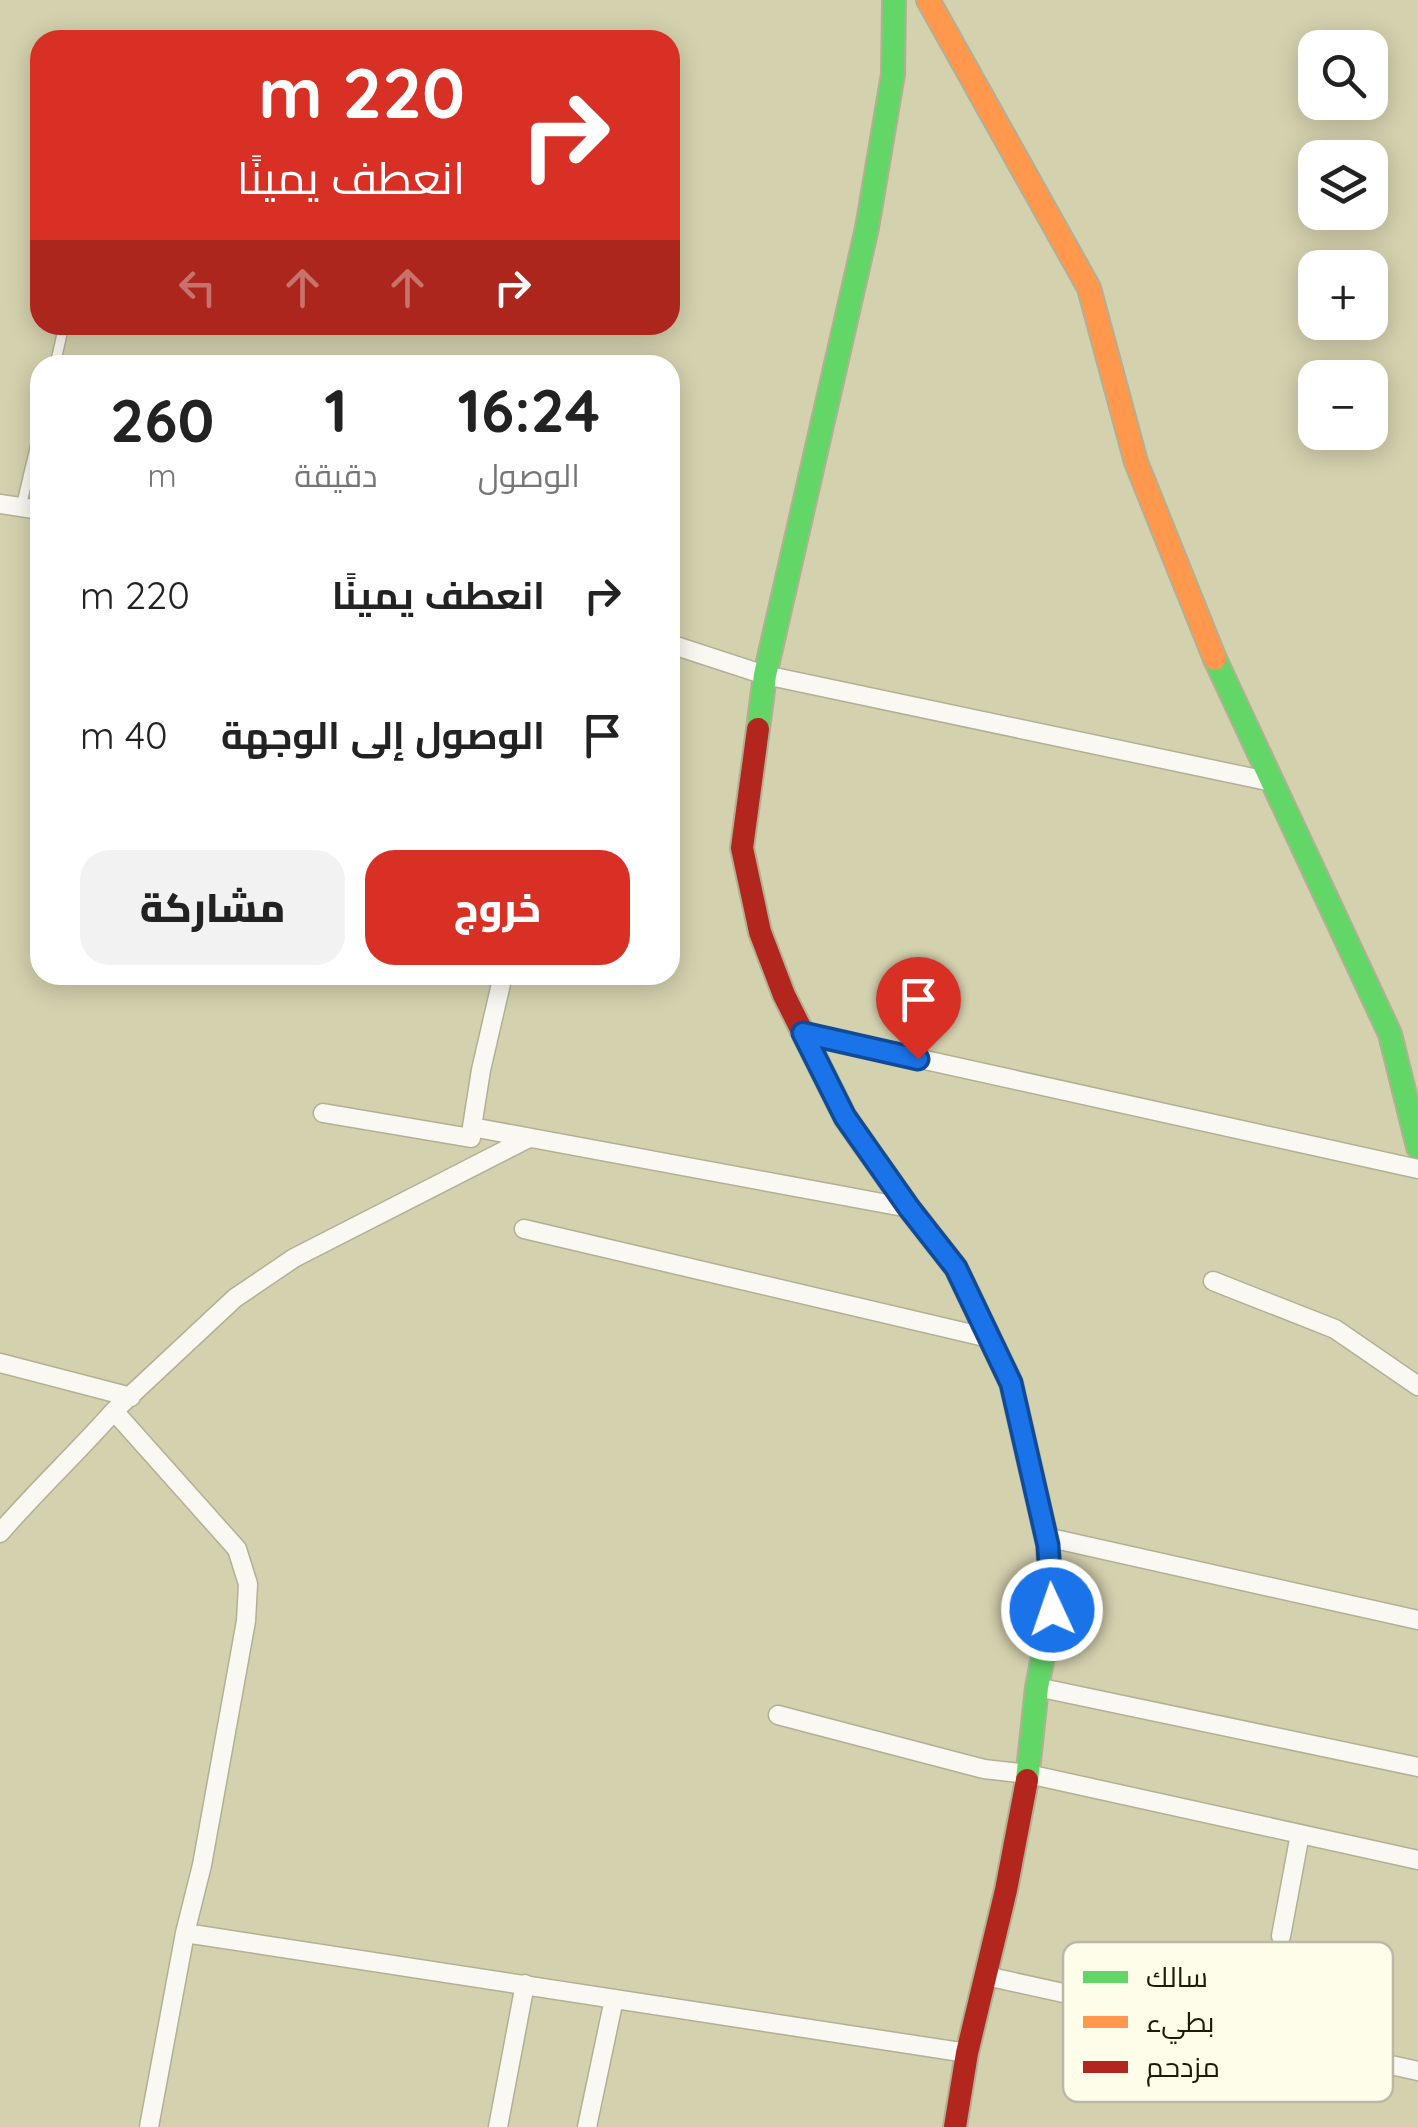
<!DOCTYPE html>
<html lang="ar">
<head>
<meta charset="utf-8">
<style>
	:root { --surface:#fff; --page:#f2f2f2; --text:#222; --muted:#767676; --accent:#d93025 }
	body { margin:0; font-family:Quicksand,Cairo,sans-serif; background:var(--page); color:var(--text); direction:rtl; height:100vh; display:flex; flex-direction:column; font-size:38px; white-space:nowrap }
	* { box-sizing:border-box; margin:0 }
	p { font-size:32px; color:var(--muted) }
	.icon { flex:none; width:55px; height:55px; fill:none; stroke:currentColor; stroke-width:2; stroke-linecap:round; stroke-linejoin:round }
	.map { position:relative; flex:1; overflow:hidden; direction:ltr }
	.panel { position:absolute; left:30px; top:355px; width:650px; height:630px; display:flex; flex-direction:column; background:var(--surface); border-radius:30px; box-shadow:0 5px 25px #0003; direction:rtl }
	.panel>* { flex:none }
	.guide { position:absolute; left:30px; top:30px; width:650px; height:305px; border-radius:30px; box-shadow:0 5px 25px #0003; direction:rtl; background:#d93025; color:#fff; overflow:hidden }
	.fabs { position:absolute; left:1298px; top:30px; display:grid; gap:20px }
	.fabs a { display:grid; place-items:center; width:90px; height:90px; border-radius:20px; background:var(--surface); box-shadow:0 5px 25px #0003; font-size:50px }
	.pin { position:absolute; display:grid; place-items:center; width:85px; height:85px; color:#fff; margin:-102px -42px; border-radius:50% 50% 50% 0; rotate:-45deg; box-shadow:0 0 10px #0007 }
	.pin .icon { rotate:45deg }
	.me { position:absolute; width:110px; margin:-55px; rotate:357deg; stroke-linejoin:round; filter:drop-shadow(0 0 8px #0008) }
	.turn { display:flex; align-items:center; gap:35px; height:210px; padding:0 50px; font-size:45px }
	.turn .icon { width:130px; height:130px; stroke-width:2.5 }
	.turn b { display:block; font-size:70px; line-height:85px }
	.lanes { display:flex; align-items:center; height:95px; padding:0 50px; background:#0003; justify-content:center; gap:50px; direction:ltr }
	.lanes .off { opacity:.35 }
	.eta { display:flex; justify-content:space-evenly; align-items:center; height:170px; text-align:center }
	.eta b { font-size:60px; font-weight:800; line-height:70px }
	.cta { display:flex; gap:20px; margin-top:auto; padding:20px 50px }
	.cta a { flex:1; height:115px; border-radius:30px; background:var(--accent); color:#fff; font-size:40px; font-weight:800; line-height:115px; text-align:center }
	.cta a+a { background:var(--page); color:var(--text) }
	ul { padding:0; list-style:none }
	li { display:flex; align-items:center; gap:30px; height:140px; padding:0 50px }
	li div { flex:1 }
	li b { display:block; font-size:38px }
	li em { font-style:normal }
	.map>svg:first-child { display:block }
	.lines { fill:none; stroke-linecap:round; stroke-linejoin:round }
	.lane-casing { stroke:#b2b094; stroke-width:12 }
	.street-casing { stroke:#b2b094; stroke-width:21 }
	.fast-casing { stroke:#b2b094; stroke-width:26 }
	.slow-casing { stroke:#b2b094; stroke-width:26 }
	.jam-casing { stroke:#b2b094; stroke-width:26 }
	.lane { stroke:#f9f8f3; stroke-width:9 }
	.street { stroke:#f9f8f3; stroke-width:18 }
	.fast { stroke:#63d668; stroke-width:22 }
	.slow { stroke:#ff974d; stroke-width:22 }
	.jam { stroke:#b3261e; stroke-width:22 }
	.route-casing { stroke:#114b97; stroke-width:25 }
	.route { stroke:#1a73e8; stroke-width:18 }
	.key { fill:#fefdea; stroke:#bbb9a5; stroke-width:2.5 }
	.key-label { font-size:28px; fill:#1e1b03 }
</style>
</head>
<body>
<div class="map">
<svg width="1418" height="2127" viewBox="0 0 1418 2127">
	<rect width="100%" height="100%" fill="#d4d1ae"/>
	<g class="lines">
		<defs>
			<path id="lane" d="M55 365 64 325
				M21 507 40 427"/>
			<path id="street" d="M0 504 40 510
				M670 644 765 675 1272 782
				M503 975 481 1070 472 1127 909 1208
				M803 1033 1418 1169
				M323 1113 471 1138 472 1127
				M524 1229 989 1338
				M1213 1281 1335 1329 1418 1386
				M0 1363 131 1397
				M0 1533C36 1491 77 1453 114 1411
				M1046 1537 1418 1620
				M1037 1687 1418 1767
				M778 1715 984 1769 1028 1774 1418 1860
				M185 1933 967 2053
				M1281 1936 1300 1834
				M986 1976 1418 2071
				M149 2127 185 1933 202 1865 246 1621 248 1584 237 1549 114 1411 235 1298 294 1258 529 1138
				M498 2127 525 1984
				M587 2127 614 1999"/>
			<path id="fast" d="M1215 659 1390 1034 1418 1147
				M758 729 765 675 867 228 893 74 894 0
				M863 1143 909 1208 956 1268 1011 1383 1048 1545 1052 1610 1037 1687 1027 1780"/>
			<path id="slow" d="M928 0 1089 288 1136 462 1215 659"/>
			<path id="jam" d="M758 729 742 848 760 932 784 995 845 1117 863 1143
				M955 2127 967 2053 1006 1890 1027 1780"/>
		</defs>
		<!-- lane casing -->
		<use href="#lane" class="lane-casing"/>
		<!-- street casing -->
		<use href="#street" class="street-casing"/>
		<!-- fast casing -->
		<use href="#fast" class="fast-casing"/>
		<!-- slow casing -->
		<use href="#slow" class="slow-casing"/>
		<!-- jam casing -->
		<use href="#jam" class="jam-casing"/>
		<!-- lane -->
		<use href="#lane" class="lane"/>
		<!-- street -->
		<use href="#street" class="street"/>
		<!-- fast -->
		<use href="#fast" class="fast"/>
		<!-- slow -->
		<use href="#slow" class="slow"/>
		<!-- jam -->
		<use href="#jam" class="jam"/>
	</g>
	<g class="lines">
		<defs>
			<path id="route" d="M918 1059 803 1033 845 1117 909 1208 956 1268 1011 1383 1048 1545 1052 1610"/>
		</defs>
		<!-- route casing -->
		<use href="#route" class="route-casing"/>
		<!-- route -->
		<use href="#route" class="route"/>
	</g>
	<!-- legend -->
	<rect x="1063" y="1942" width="330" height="160" rx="15" class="key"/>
	<rect x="1083" y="1971" width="45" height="12" fill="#63d668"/>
	<rect x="1083" y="2016" width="45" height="12" fill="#ff974d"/>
	<rect x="1083" y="2061" width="45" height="12" fill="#b3261e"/>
	<g class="key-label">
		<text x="1146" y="1987">سالك</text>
		<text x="1146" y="2032">بطيء</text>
		<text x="1146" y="2077">مزدحم</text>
	</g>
</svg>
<div class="fabs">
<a><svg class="icon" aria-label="search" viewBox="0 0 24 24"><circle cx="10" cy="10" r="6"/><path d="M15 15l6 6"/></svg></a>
<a><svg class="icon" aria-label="layers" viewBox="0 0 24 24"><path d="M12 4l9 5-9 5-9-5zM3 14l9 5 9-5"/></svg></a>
<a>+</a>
<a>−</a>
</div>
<div class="pin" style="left:918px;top:1059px;background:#d93025"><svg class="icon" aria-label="arrive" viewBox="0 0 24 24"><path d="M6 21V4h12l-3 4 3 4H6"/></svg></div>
<svg class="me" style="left:1052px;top:1610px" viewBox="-20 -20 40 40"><circle r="17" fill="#1a73e8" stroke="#fff" stroke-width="3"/><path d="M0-11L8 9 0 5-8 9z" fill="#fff"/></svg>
<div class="guide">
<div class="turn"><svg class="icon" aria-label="right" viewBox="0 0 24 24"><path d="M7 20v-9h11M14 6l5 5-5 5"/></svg><div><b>220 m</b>انعطف يمينًا</div></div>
<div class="lanes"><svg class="icon off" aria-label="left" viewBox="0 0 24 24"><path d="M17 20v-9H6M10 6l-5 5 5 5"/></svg><svg class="icon off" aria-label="ahead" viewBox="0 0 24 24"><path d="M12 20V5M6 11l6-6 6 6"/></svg><svg class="icon off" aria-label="ahead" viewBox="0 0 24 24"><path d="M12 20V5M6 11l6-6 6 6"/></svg><svg class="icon" aria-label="right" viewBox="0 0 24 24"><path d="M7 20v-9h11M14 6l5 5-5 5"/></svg></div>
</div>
<section class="panel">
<div class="eta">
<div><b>16:24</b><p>الوصول</p></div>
<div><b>1</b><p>دقيقة</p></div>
<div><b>260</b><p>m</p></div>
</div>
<ul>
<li><svg class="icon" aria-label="right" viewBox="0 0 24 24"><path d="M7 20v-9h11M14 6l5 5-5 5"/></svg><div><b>انعطف يمينًا</b></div><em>220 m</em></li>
<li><svg class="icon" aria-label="arrive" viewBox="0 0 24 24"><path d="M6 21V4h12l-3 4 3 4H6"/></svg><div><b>الوصول إلى الوجهة</b></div><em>40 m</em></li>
</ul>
<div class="cta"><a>خروج</a><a>مشاركة</a></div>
</section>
</div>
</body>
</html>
